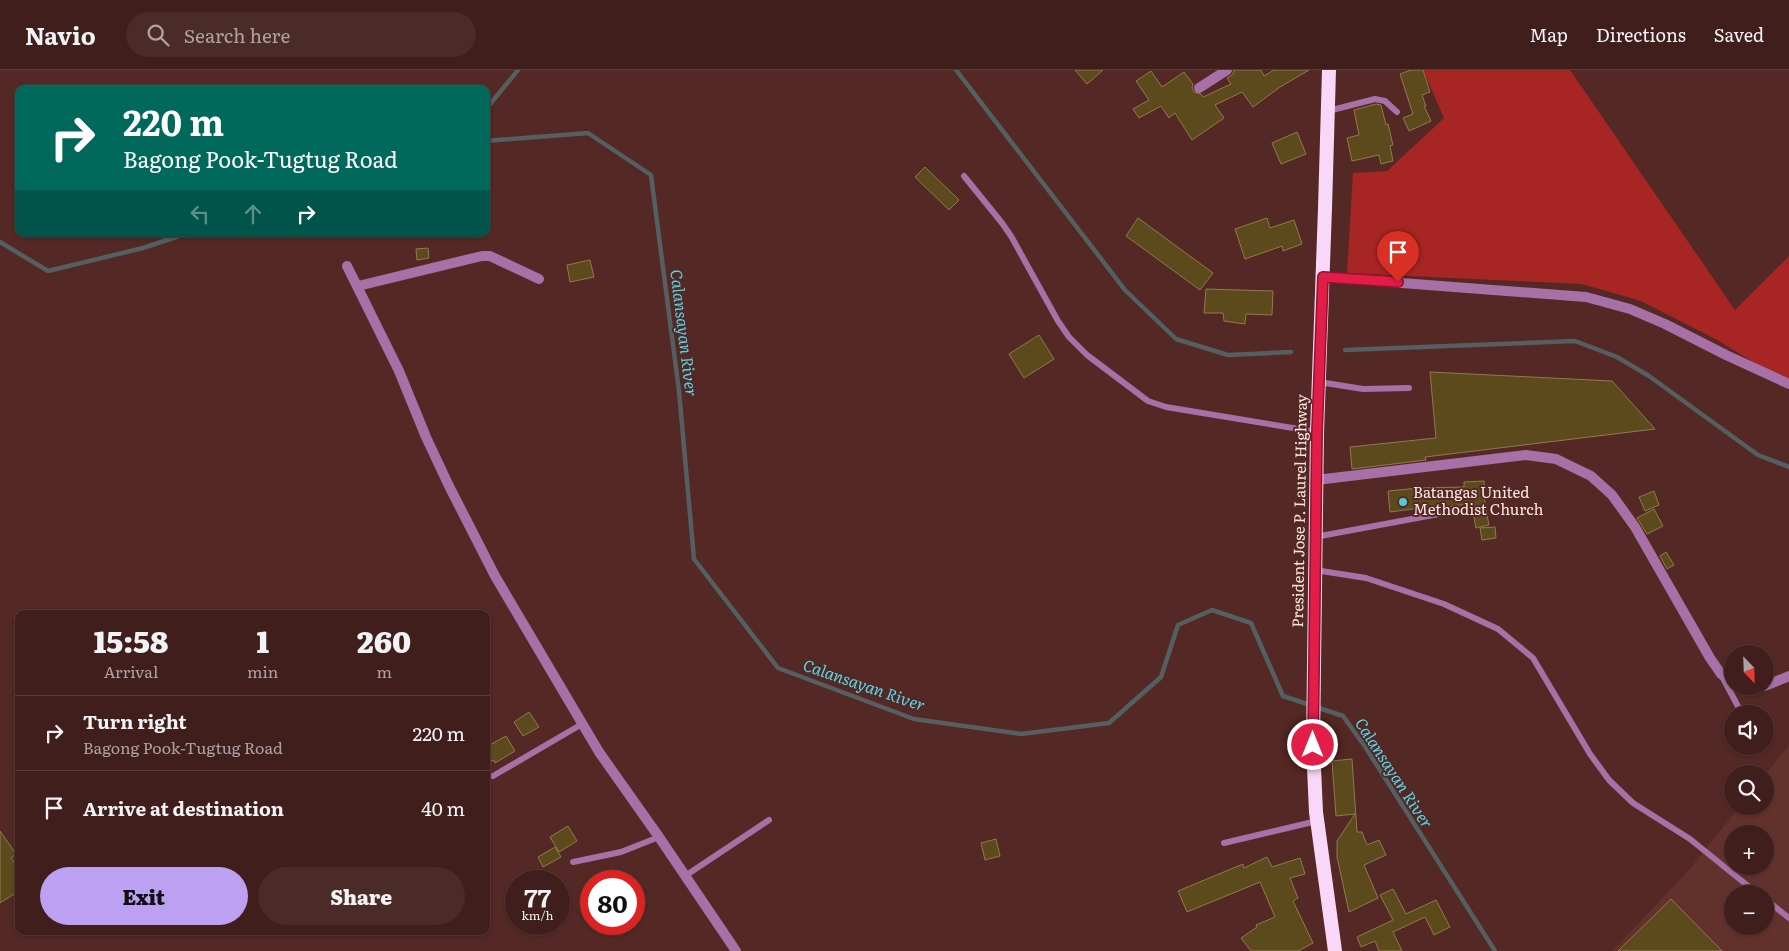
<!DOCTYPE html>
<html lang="en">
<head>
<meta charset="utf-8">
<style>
	:root { --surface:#3f1e1b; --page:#4a2b28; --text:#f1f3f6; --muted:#ada2a3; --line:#583c3a; --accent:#bca0f2 }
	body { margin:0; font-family:Literata,serif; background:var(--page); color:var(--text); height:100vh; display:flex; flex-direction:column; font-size:19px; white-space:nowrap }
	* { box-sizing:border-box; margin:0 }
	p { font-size:16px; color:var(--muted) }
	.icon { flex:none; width:28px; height:28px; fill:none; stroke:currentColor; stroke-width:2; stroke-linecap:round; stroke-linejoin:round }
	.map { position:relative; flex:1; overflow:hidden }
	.panel { position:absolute; left:15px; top:540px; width:475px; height:325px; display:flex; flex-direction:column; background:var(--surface); border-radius:10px; box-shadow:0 1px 4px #0004,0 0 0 1px var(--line) }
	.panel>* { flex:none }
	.top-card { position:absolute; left:15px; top:15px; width:475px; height:152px; border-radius:10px; box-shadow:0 1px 4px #0004,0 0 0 1px var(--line); background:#00695c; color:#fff; overflow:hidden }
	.needle { width:32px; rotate:157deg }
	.tools { position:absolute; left:1724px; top:575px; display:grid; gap:10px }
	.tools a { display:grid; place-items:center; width:50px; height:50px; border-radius:50%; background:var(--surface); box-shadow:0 1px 4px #0004,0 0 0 1px var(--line); font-size:25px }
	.speed { position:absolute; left:505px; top:800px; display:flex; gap:10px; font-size:25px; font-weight:700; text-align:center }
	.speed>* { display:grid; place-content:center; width:65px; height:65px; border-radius:50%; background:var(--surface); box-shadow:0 1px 4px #0004,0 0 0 1px var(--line); line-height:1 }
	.speed small { font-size:12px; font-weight:400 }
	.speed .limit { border:8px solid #d22; background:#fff; color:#111 }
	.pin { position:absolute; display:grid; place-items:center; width:42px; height:42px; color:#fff; margin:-51px -21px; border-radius:50% 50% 50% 0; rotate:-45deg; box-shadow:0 0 5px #0007 }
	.pin .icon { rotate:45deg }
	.me { position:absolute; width:55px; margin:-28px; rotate:0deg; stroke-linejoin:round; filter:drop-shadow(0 0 4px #0008) }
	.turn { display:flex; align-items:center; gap:18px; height:105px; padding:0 25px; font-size:22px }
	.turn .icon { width:65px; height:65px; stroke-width:2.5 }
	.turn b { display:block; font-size:35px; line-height:42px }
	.lanes { display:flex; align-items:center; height:48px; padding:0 25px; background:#0003; justify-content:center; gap:25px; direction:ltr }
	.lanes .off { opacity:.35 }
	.eta { display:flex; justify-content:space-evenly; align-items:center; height:85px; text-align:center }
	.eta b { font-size:30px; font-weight:800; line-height:35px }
	.action { display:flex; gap:10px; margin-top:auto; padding:10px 25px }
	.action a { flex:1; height:58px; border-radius:30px; background:var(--accent); color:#111; font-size:20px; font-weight:800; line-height:58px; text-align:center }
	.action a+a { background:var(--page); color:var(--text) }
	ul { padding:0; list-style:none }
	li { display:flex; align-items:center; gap:15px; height:75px; padding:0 25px; border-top:1px solid var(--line) }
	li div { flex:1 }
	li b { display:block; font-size:19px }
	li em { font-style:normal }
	header { display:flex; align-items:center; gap:30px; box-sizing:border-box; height:70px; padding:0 25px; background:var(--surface); border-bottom:1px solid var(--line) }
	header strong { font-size:24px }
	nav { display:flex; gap:28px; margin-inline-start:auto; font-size:18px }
	.search { width:350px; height:45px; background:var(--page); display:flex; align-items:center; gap:12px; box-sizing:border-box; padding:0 18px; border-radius:28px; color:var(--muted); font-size:19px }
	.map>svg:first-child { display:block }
	.built { fill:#63312c; fill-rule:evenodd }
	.forest { fill:#a72623 }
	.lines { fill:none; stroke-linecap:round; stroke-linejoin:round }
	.stream { stroke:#535f61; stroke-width:4.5 }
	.building { fill:#5c4a1d; stroke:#8e7b4e }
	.service { stroke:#a770a6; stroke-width:6 }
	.minor { stroke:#a770a6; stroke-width:10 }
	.tertiary { stroke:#a770a6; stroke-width:10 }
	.trunk { stroke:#f9d7f8; stroke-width:14 }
	.route-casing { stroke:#92132f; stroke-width:12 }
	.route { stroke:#e11d48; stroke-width:9 }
	.poi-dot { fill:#53cbda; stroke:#542824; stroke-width:2 }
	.labels { text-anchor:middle; stroke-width:4; stroke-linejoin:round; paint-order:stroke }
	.poi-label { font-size:15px; fill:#fee7e3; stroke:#542824; text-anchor:start }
	.street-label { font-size:15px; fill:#fee7e3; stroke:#542824 }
	.water-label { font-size:16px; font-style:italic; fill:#52d9eb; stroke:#542824 }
</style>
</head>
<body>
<header>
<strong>Navio</strong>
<div class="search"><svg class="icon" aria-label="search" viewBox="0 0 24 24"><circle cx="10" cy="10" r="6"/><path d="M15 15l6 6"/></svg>Search here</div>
<nav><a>Map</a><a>Directions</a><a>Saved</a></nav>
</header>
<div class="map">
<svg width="1789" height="881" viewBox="0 0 1789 881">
	<rect width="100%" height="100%" fill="#542824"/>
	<!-- built -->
	<path class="built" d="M1789 675V881H1612L1688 801 1740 736H1765V705ZM1732 764H1765V796H1732ZM1732 824H1765V856H1732Z"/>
	<!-- forest -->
	<path class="forest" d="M1423 0H1570L1735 240 1789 186V310L1778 307 1717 270 1641 231 1582 214 1347 203 1353 103 1387 101 1444 48Z"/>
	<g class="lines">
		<!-- stream -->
		<path class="stream" d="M956 0 1125 220 1176 269 1228 285 1291 282
			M486 39 518 0
			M486 71 588 63 651 105 679 321 694 489 778 598 914 649 1021 664 1109 653 1161 607 1178 555 1212 540 1251 553 1283 626 1343 646 1366 678 1495 881
			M0 172 48 201 143 178 185 164
			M1345 280 1575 271 1617 287 1649 306 1758 385 1789 397"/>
	</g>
	<!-- building -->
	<path class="building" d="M1075 0H1103L1087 14Z
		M1234 0H1261L1264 6 1274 0H1309L1280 17 1253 37 1242 22 1215 35 1224 48 1192 70 1175 43 1169 48 1161 36 1139 48 1133 39 1149 30 1136 11 1151 1 1162 17 1184 2 1193 14 1192 18 1194 22 1201 24 1203 27 1231 14 1227 8 1233 4Z
		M1411 0H1423L1430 22 1422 25 1426 36H1424L1431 51 1409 61 1403 48 1413 44 1400 4Z
		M1376 34 1381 35 1386 55 1388 54 1393 75 1390 76 1393 91 1381 94 1379 85 1352 91 1347 68 1359 65 1354 40Z
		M1297 62 1306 84 1281 94 1272 73Z
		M925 97 959 130 949 140 915 107Z
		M1138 148 1213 203 1200 220 1126 166Z
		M1267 148 1270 158 1294 150 1302 174 1283 181 1282 176 1245 189 1235 159Z
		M428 178 429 188 417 190 416 179Z
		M590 190 594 207 570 212 567 195Z
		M1206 219 1273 221 1272 245 1246 244 1245 254 1224 251 1223 243H1204Z
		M1039 265 1054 289 1024 308 1009 284Z
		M1430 302 1612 311 1655 359 1425 387 1426 390 1352 399 1350 377 1436 368Z
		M1484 411 1485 435 1489 455 1476 458 1473 443 1476 438 1472 433 1442 438H1435V436L1390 442 1388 421 1419 418 1464 417V412Z
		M1654 421 1659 435 1645 441 1639 427Z
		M1654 439 1663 456 1647 464 1637 448Z
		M1495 457 1496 468 1482 470 1480 458Z
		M1666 482 1674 495 1667 499 1660 486Z
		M529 642 539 657 523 666 514 652Z
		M506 666 515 681 495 693 494 690 486 694V677Z
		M1352 689 1357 762H1362L1367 775 1379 770 1386 785 1364 795 1378 828 1349 842 1337 787V771L1355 744 1336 746 1332 691Z
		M568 756 577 771 559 782 550 767Z
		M0 761 16 784 11 788 19 799V821L0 833Z
		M996 769 1000 786 985 790 981 773Z
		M555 777 561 787 543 797 538 787Z
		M1267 787 1272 797 1300 788 1305 804 1290 808 1298 828 1293 831 1313 873 1298 881H1251L1241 868 1257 857 1256 855 1275 847 1260 812 1187 842 1178 821 1243 794 1244 798Z
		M1393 819 1406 844 1436 830 1450 857 1434 865 1425 847 1393 862 1402 881H1379L1375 871 1361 877 1357 867 1393 850 1380 825Z
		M1671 829 1722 881H1618Z"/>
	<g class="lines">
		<!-- service -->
		<path class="service" d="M1328 41 1375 29 1385 31 1397 42
			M964 106 1002 153 1011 166 1058 251 1069 267 1087 285 1148 331 1166 337 1317 362
			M1319 312 1363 319 1409 318
			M1315 467 1471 438
			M1315 500 1366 508 1444 534 1498 559 1533 588 1590 684 1609 710 1633 733 1690 769 1758 824
			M1723 608 1742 644
			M1765 660 1769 661
			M493 706 582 654
			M1224 773 1317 751
			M573 792 621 782 659 767
			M685 806 769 750
			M1765 829 1789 848"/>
		<!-- minor -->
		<path class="minor" d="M1199 18 1227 0
			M347 196 399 301 426 367 449 416 495 506 599 682 659 767 736 881
			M358 216 482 186H490L539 209
			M1316 410 1526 385 1556 389 1591 406 1612 425 1635 457 1710 588 1721 604 1732 612
			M1740 616 1746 619 1763 616
			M1765 616 1789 606"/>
		<!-- tertiary -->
		<path class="tertiary" d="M1323 207 1586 227 1630 239 1665 254 1726 285 1789 314"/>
		<!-- trunk -->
		<path class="trunk" d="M1329 0 1325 138 1317 362 1313 675 1316 742 1335 881"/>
	</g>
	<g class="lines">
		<defs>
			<path id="route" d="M1313 675 1317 362 1323 207 1398 212"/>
		</defs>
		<!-- route casing -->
		<use href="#route" class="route-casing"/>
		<!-- route -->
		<use href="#route" class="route"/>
	</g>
	<!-- markers -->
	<circle class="poi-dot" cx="1403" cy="432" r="5"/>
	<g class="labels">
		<!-- poi labels -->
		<g class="poi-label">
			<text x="1413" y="428">Batangas United<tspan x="1413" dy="17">Methodist Church</tspan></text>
		</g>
		<!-- street labels -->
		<g class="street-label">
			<text transform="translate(1300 441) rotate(-89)" y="5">President Jose P. Laurel Highway</text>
		</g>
		<!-- water labels -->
		<g class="water-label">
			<text transform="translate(684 263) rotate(83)" y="6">Calansayan River</text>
			<text transform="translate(864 615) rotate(19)" y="6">Calansayan River</text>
			<text transform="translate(1394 703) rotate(57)" y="6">Calansayan River</text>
		</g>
	</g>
</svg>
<div class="tools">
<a><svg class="needle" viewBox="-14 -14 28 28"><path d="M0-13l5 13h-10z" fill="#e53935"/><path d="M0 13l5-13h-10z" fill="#ada2a3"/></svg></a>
<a><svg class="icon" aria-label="sound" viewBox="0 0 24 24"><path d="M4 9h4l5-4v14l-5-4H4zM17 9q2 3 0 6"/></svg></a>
<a><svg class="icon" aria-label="search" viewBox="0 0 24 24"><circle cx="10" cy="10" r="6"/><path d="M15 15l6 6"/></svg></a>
<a>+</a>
<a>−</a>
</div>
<div class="speed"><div>77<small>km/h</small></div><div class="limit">80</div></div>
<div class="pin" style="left:1398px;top:212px;background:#d93025"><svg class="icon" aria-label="arrive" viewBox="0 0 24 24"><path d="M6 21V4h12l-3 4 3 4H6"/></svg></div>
<svg class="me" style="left:1313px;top:675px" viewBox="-20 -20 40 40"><circle r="17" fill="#e11d48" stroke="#fff" stroke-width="3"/><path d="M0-11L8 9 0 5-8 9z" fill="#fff"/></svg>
<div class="top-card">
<div class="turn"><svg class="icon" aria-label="right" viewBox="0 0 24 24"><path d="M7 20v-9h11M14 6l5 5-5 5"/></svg><div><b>220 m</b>Bagong Pook-Tugtug Road</div></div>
<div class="lanes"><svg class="icon off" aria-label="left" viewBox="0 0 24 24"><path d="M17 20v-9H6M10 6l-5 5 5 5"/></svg><svg class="icon off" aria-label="ahead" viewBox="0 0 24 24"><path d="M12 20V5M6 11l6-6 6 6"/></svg><svg class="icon" aria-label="right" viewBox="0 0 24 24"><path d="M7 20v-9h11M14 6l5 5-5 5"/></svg></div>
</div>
<section class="panel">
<div class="eta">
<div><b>15:58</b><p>Arrival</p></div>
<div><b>1</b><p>min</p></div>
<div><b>260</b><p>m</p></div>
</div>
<ul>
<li><svg class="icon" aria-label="right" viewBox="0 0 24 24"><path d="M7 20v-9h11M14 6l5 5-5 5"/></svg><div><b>Turn right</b><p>Bagong Pook-Tugtug Road</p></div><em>220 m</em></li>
<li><svg class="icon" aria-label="arrive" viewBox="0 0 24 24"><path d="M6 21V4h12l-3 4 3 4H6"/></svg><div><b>Arrive at destination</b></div><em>40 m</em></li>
</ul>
<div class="action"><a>Exit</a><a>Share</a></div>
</section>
</div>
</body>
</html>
